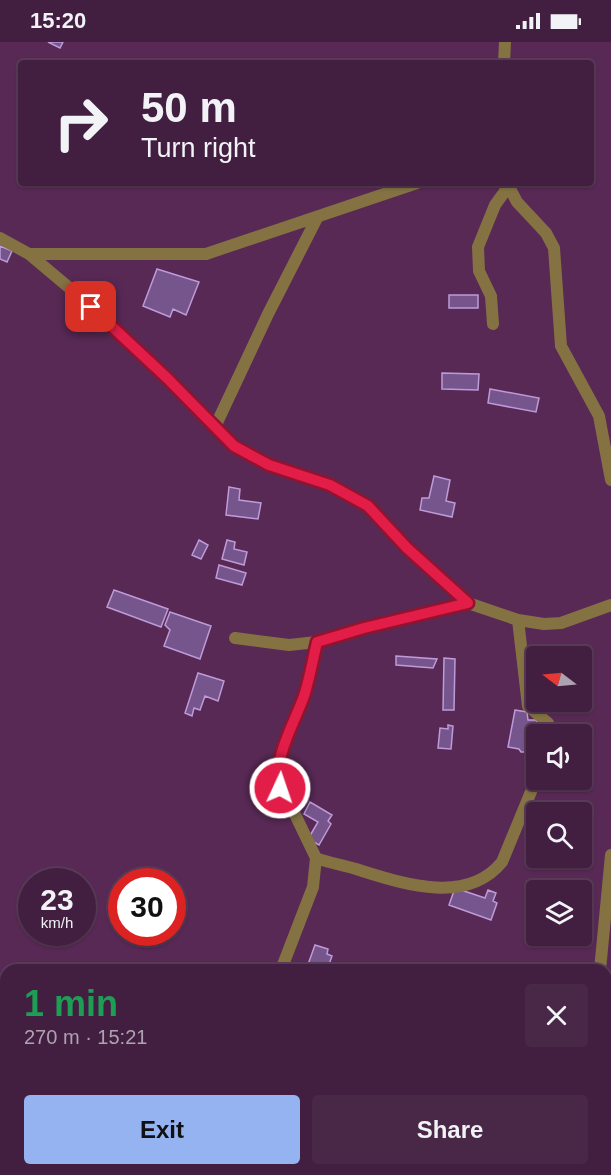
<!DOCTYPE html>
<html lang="en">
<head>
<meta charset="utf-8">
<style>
	:root { --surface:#421f40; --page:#492747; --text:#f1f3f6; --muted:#aea2b1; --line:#5a3d59; --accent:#95b2f1 }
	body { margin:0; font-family:Helvetica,sans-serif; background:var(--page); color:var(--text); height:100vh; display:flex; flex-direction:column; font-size:22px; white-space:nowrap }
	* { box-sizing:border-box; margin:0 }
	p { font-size:20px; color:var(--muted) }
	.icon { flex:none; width:33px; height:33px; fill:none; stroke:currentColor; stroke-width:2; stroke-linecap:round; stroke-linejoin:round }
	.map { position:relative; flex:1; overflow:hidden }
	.drawer { position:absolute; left:0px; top:922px; width:612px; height:212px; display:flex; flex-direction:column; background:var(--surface); border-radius:18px 18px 0 0; box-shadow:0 2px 4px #0004,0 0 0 2px var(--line) }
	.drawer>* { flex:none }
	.hud { position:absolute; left:18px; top:18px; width:576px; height:126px; border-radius:6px; box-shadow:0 2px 4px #0004,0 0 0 2px var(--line); background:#421f40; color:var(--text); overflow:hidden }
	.needle { width:39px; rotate:286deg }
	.fabs { position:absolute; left:526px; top:604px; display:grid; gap:12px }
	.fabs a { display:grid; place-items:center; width:66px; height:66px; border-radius:6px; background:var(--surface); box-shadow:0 2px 4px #0004,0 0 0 2px var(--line); font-size:30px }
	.speed { position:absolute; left:18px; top:826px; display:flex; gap:12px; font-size:30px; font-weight:700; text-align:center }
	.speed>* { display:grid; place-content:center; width:78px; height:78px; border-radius:50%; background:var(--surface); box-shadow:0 2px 4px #0004,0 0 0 2px var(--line); line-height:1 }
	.speed small { font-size:15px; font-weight:400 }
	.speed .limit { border:9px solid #d22; background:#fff; color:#111 }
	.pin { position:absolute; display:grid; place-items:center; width:51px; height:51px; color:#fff; margin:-26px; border-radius:12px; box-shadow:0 3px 9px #0006 }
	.me { position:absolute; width:66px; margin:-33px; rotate:3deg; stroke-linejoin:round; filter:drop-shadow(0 0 4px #0008) }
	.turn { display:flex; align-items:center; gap:21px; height:126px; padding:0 24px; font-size:27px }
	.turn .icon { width:78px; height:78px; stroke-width:2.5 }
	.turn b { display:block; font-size:42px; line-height:51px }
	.round { display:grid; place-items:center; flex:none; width:63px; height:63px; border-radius:6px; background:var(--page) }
	.headline { display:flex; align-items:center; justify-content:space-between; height:102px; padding:0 24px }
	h1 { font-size:36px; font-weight:700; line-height:45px; color:#1e9e55 }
	.button { display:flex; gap:12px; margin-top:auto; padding:12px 24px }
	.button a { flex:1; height:69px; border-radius:6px; background:var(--accent); color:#111; font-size:24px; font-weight:700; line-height:69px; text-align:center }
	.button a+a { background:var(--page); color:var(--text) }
	.status { display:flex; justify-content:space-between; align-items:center; height:42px; padding:0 30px; background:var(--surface); direction:ltr }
	.status svg { height:16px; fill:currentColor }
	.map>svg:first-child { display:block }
	.building { fill:#76558d; stroke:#be9bd8; stroke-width:1.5 }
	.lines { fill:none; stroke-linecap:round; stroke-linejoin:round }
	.street { stroke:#847242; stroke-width:12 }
	.route-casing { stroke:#92132f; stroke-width:15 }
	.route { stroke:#e11d48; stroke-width:10 }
</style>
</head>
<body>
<div class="status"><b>15:20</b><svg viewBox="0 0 49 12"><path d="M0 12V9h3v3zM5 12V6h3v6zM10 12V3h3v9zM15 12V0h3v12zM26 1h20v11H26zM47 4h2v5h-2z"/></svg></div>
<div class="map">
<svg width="611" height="1133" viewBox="0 0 611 1133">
	<rect width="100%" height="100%" fill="#582955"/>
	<!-- building -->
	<path class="building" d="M48 0H63L60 6Z
		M0 204 12 209 7 220 0 217Z
		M157 227 199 240 186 273 173 267 170 275 143 264Z
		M449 253H478V266H449Z
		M442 331 479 332 478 348 442 347Z
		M490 347 539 356 536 370 488 361Z
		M434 434 450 438 446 459 455 461 452 475 420 468 422 456H429Z
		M229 445 240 447 239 458 261 461 258 477 226 473Z
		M199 498 208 503 201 517 192 513Z
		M227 498 235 500 234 507 247 510 244 523 222 517Z
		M219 523 246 531 242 543 216 536Z
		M114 548 168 567 161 585 107 565Z
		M170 570 211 584 200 617 164 604 170 588 165 583Z
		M396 614 437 617 433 626 396 623Z
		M444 616 455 617 454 668H443Z
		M537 625V660H559V666H533L530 626Z
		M198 631 224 639 218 659 205 654 200 668 194 666 192 674 185 671Z
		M515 668 527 670 528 678H537L536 682 542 684 541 693H537V710H521L519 707 508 705Z
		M448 683 453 684 451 707 438 706 440 686 448 687Z
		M310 760 332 773 328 779 331 782 319 803 308 797 318 780 304 772Z
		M455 846 485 856 488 848 496 851 493 859 497 861 491 878 449 863Z
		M315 903 328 907 327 912 332 914 327 928H306Z"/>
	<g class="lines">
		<!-- street -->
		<path class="street" d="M504 21 505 0
			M507 141 517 160 546 191 554 206 561 304 599 374 611 438
			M0 196 29 212 79 254 167 336 234 404 269 423 330 443 368 464 407 506 468 561 518 578 544 582 561 581 611 563
			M29 212H206L417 141
			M493 282 491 254 479 229 478 205 495 163 508 145
			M215 385 268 272 317 176
			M518 578 528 664 548 681V693
			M235 596 289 603 317 600 364 586 468 561
			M316 816C329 821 343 823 356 827 401 841 466 864 502 820L537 735
			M281 928 313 845 316 816 278 737 282 712 305 651 317 600
			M600 928 611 813
			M0 992 6 995
			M155 1133V1128
			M219 1133 221 1128
			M580 1133 581 1128"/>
	</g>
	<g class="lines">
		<defs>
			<path id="route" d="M91 265 167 336 234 404 269 423 330 443 368 464 407 506 468 561 364 586 317 600C313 617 310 634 305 651 296 679 272 715 280 746"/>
		</defs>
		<!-- route casing -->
		<use href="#route" class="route-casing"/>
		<!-- route -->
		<use href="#route" class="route"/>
	</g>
</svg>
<div class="fabs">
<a><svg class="needle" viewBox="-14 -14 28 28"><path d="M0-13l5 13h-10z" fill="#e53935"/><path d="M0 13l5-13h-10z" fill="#aea2b1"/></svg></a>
<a><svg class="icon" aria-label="sound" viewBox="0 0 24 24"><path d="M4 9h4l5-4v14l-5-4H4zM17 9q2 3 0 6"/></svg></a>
<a><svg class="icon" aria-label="search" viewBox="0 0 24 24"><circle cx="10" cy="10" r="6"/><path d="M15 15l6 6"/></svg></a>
<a><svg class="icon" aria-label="layers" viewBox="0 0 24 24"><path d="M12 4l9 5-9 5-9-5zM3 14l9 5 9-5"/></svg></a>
</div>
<div class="speed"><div>23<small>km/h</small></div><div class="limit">30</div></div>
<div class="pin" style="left:91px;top:265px;background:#d93025"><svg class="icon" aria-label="arrive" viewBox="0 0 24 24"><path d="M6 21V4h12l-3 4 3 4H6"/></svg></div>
<svg class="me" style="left:280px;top:746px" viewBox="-20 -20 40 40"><circle r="17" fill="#e11d48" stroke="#fff" stroke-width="3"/><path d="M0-11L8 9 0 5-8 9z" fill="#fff"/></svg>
<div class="hud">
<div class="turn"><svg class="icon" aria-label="right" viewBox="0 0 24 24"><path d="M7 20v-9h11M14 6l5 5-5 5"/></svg><div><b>50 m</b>Turn right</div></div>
</div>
<section class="drawer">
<div class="headline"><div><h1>1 min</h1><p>270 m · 15:21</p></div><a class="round"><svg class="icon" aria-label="close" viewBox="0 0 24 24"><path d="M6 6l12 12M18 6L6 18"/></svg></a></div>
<div class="button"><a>Exit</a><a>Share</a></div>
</section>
</div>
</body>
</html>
